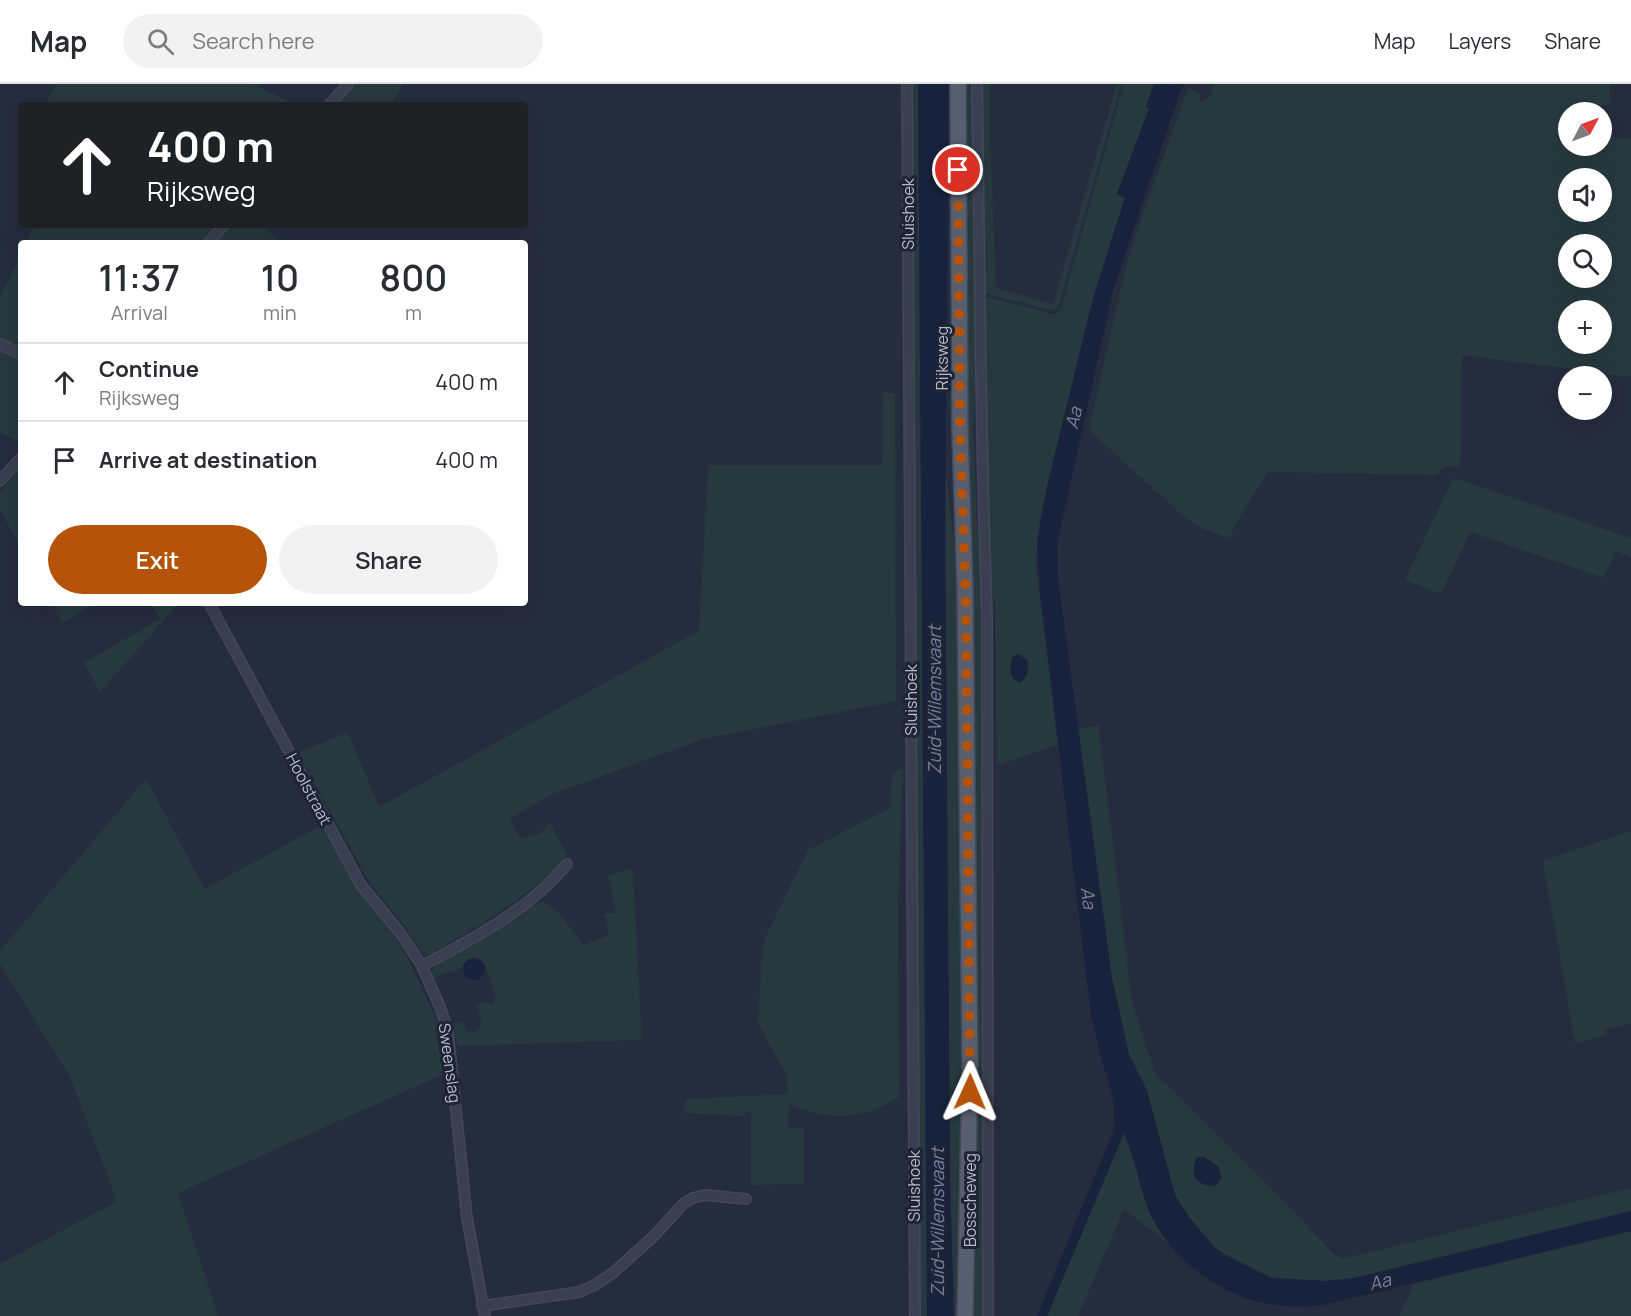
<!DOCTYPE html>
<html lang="en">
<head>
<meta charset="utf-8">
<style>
	:root { --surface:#fff; --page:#f2f2f3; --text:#2b2b33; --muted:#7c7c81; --line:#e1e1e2; --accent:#b45309 }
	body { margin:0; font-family:Manrope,sans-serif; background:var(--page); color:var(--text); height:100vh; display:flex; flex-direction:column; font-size:22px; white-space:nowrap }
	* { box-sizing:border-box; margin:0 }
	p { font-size:20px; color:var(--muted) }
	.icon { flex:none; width:33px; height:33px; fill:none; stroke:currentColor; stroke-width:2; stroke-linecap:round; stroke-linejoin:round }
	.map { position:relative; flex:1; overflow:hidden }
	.side { position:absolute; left:18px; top:156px; width:510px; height:366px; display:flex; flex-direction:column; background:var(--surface); border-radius:6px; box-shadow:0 6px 24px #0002 }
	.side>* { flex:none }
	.hud { position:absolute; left:18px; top:18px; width:510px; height:126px; border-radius:6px; box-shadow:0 6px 24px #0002; background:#202124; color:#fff; overflow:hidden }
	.needle { width:39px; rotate:49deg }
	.fabs { position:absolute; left:1558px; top:18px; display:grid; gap:12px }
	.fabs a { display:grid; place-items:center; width:54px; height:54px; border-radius:50%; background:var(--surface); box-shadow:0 6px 24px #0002; font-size:30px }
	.pin { position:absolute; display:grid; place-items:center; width:51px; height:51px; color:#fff; margin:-26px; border:3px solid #fff; border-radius:50%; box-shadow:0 2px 6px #0007 }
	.me { position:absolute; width:66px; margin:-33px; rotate:1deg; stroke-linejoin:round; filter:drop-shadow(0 0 4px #0008) }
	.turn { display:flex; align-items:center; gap:21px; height:126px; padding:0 30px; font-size:27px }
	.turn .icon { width:78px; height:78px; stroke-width:2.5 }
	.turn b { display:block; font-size:42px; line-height:51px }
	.eta { display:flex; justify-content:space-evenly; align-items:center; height:102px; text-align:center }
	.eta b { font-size:36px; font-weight:600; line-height:42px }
	.action { display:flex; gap:12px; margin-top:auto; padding:12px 30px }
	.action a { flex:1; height:69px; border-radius:36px; background:var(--accent); color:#fff; font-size:24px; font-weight:600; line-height:69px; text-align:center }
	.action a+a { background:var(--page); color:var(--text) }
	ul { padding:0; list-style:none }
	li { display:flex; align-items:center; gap:18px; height:78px; padding:0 30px; border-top:2px solid var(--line) }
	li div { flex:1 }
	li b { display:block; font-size:22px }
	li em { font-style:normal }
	header { display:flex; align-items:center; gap:36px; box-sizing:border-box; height:84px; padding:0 30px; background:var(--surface); border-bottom:2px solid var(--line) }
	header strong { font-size:28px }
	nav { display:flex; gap:33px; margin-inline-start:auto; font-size:21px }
	.search { width:420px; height:54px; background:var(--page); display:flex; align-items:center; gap:15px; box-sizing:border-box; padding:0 21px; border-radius:33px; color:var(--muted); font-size:22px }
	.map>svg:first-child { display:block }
	.green { fill:#27393f; fill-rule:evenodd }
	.water { fill:#18223c }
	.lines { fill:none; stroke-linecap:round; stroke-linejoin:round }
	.street-casing { stroke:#424857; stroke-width:12 }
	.primary-casing { stroke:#424857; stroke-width:18 }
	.street { stroke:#393f4e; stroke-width:9 }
	.primary { stroke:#575e6e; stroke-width:15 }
	.route { stroke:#b45309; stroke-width:10; stroke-dasharray:0 18 }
	.labels { text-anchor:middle; stroke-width:6; stroke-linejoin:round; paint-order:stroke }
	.street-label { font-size:16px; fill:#b5bac9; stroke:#1e2433 }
	.water-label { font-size:18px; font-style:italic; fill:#6f80a7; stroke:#1e2433 }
</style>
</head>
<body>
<header>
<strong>Map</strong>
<div class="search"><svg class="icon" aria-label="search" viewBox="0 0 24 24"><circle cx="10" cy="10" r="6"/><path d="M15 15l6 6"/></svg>Search here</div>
<nav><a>Map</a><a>Layers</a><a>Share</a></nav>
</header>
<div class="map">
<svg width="1631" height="1232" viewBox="0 0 1631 1232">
	<rect width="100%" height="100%" fill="#252c3e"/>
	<!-- green -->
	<path class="green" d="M56 0H253L296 21H45Z
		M355 0H403L391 21H336Z
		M909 0H918L927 1232H918Z
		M962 0H970L975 42 976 297 973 346 982 553 981 1134 984 1232H971L965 113 967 52Z
		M980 0H990V55L996 204 1053 220 1117 0H1121L1059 221 1054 227 991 211 981 206Z
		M1124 0H1154L1146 22 1149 25 1117 110 1125 114 1100 191 1086 241 1040 435 1036 480 1058 660 997 682 995 514 990 512 982 215 988 213 1051 230 1057 229 1061 225Z
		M1214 0H1610L1611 21 1601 22V28H1569V62H1602V34L1604 52 1631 55V293L1462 271 1461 372 1459 384 1445 381 1437 391 1268 388 1242 429 1229 454 1201 444 1184 433 1089 346 1124 190 1140 138 1188 5 1199 9 1201 15 1199 20 1210 12ZM1569 94H1602V128H1569ZM1569 160H1602V194H1569ZM1569 226H1602V260H1569Z
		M35 141H215L200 159H26Z
		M229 141H262L281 159H213Z
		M21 170V266L0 255V213Z
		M0 266 21 276V359L0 348Z
		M883 309H895L896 617 703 655 550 711 510 735 520 755 540 749 550 739 567 771C560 783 549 791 538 800 504 828 466 849 429 871L422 869 406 844 370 799 298 669 348 648 379 723 699 547 708 381H882Z
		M945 381 955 466 959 575 963 976 960 1109 961 1232H954L950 1098Z
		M21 384V464L0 426V408Z
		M1453 394 1631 454V473L1615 467 1604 494 1470 448 1441 510 1405 496Z
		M51 519H97L62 539Z
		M151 519H179L100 608 84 579 160 535Z
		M1101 641 1099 646 1132 917 1155 990 1266 1099 1335 1171 1343 1174 1358 1171 1631 1104V1127L1354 1194 1326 1197 1273 1194 1257 1187 1224 1170 1214 1163 1189 1133 1175 1111 1147 1007 1129 971 1112 894 1077 645Z
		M903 684 898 825 899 1013C858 1038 832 1036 789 1021L788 1043 804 1044V1100L751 1101V1026L742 1032 684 1029 685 1015 788 1010 786 991 758 939 762 865 766 852 808 766 890 724 892 688Z
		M146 695 205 805 322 741 366 816 392 849 406 871 442 947 448 988 178 1109 218 1232H0V1180L112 1120 116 1115 70 993 0 880V867Z
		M1631 747V939L1605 946V952L1575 959 1543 777Z
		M633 785 642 956 458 962 452 939 461 938 467 948 477 947 482 940 477 922 482 918 493 920 496 913 485 883 471 875 453 889 448 888 433 895 432 888 436 879 531 821 543 818 558 827 583 861 609 851 604 830 616 829 608 791Z
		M1124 1049 1150 1129 1171 1162 1124 1125 1078 1232H1047Z
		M1631 1147V1232H1399L1414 1200Z"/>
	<!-- water -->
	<path class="water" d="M918 0H949L945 458 950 1098 954 1232H927Z
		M1154 0 1185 1 1184 3H1182L1174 26 1113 207 1062 437 1057 459 1058 494 1112 894 1129 971 1147 1007 1175 1111 1189 1133 1214 1163 1224 1170 1257 1187 1273 1194 1326 1197 1354 1194 1631 1127V1147L1322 1221C1303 1223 1286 1223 1267 1220 1218 1210 1169 1174 1149 1127 1139 1102 1135 1073 1124 1049L1047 1232H1037L1113 1048C1118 1021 1109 999 1101 974 1097 960 1095 946 1091 932L1040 509 1037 459 1047 402 1094 211 1125 114 1117 110 1149 25 1146 23Z
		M1018 570 1027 576C1029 586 1028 593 1020 599L1013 595 1010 587 1012 573Z
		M463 885a11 11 0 1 1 22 0a11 11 0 1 1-22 0Z
		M1197 1073H1204L1219 1083 1221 1094 1217 1101C1208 1104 1200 1100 1194 1093V1080Z"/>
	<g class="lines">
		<defs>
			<path id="street" d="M907 0 915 1232
				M977 0C980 177 980 354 987 531L988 1232
				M329 21 348 0
				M208 159 224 141
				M0 260 21 270
				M0 397 21 374
				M209 519 361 801 401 850 422 882 440 923 448 947 467 1134 485 1232
				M422 882C474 854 529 826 567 780
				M482 1222 579 1208 595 1201 614 1188 654 1152 684 1119 693 1114 705 1111 746 1115"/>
			<path id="primary" d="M958 0 960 347 965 505 970 985 965 1232"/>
		</defs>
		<!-- street casing -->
		<use href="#street" class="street-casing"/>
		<!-- primary casing -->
		<use href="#primary" class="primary-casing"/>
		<!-- street -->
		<use href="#street" class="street"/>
		<!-- primary -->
		<use href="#primary" class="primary"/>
	</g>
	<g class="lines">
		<!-- route -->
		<path class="route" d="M958 86 960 347 966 526 970 1008"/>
	</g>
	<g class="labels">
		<!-- street labels -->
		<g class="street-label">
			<text transform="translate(908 130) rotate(-90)" y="6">Sluishoek</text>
			<text transform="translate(942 274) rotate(-90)" y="6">Rijksweg</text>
			<text transform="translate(911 616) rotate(-90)" y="6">Sluishoek</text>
			<text transform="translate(309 705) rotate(62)" y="6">Hoolstraat</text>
			<text transform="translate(450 979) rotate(82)" y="6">Sweenslag</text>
			<text transform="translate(914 1102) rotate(-90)" y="6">Sluishoek</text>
			<text transform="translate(970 1116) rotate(-90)" y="6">Bosscheweg</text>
		</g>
		<!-- water labels -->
		<g class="water-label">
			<text transform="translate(1074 334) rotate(-77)" y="6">Aa</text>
			<text transform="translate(935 616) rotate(-90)" y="6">Zuid-Willemsvaart</text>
			<text transform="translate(1088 814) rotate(83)" y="6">Aa</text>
			<text transform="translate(938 1138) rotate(-90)" y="6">Zuid-Willemsvaart</text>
			<text transform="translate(1380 1198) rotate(-14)" y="6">Aa</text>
		</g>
	</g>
</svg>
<div class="fabs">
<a><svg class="needle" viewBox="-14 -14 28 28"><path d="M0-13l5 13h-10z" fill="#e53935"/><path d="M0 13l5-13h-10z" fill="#7c7c81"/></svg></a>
<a><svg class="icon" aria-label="sound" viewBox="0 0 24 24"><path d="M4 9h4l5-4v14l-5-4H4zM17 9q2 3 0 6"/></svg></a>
<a><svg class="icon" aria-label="search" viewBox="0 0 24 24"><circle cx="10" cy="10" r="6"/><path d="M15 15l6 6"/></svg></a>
<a>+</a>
<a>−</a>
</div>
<div class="pin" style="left:958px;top:86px;background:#d93025"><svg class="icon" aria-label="arrive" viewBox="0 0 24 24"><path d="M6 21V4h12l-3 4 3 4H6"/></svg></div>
<svg class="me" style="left:970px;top:1008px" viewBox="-20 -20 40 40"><path d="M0-17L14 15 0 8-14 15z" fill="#b45309" stroke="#fff" stroke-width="4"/></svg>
<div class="hud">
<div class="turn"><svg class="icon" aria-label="ahead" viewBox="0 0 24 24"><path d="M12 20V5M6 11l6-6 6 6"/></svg><div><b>400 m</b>Rijksweg</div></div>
</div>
<section class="side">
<div class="eta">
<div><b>11:37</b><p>Arrival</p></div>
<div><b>10</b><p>min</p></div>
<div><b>800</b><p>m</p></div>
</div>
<ul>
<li><svg class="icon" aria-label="ahead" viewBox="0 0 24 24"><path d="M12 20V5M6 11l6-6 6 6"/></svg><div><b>Continue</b><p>Rijksweg</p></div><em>400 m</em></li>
<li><svg class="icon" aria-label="arrive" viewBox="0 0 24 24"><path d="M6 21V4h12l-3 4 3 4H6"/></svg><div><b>Arrive at destination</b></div><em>400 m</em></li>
</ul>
<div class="action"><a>Exit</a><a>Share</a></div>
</section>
</div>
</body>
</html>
